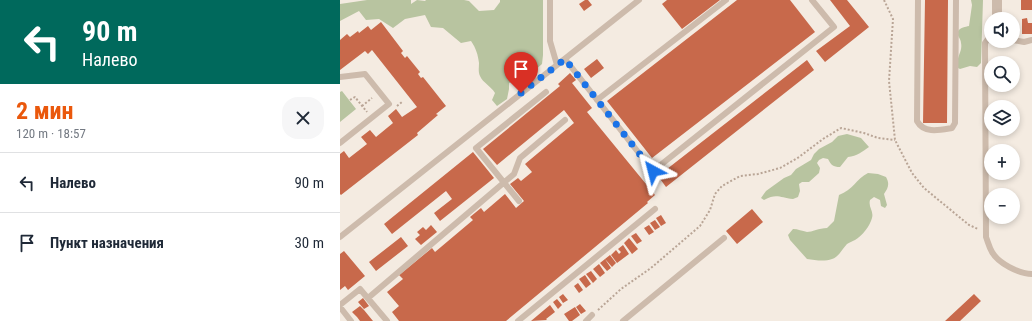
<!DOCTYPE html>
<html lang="ru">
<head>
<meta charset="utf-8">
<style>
	:root { --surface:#fff; --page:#f6f6f7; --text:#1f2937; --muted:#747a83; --line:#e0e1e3; --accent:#ea580c }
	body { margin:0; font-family:"Roboto Condensed",sans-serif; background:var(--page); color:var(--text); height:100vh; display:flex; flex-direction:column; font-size:15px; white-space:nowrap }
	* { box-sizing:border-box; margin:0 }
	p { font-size:13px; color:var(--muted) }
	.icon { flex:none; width:22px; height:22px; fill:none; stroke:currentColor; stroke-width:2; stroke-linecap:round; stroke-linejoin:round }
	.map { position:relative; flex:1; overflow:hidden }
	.side { display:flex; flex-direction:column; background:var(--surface); width:340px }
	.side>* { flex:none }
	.guide { background:#00695c; color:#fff; overflow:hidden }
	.tools { position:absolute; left:644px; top:12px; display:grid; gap:8px }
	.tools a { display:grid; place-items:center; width:36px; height:36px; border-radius:50%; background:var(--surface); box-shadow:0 2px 6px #0003; font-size:20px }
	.pin { position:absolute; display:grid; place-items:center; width:34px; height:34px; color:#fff; margin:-41px -17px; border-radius:50% 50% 50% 0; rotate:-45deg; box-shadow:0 0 4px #0007 }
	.pin .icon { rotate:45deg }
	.me { position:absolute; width:44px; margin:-22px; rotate:322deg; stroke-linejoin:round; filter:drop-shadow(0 0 3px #0008) }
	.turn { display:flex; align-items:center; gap:14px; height:84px; padding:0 16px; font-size:18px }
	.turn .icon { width:52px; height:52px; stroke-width:2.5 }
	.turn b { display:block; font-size:28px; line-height:34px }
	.round { display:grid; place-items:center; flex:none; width:42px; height:42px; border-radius:16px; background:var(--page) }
	.summary { display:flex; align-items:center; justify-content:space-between; height:68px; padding:0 16px }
	h1 { font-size:24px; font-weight:700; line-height:30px; color:var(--accent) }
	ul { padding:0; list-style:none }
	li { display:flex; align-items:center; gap:12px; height:60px; padding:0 16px; border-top:1px solid var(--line) }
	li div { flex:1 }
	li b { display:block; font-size:15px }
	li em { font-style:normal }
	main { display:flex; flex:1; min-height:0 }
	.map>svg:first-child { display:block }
	.green { fill:#b8c4a0 }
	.building { fill:#c8694b }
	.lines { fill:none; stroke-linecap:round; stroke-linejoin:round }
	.path { stroke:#b9a596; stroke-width:2; stroke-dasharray:2 2; stroke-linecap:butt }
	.service { stroke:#cdbbac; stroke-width:6 }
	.minor { stroke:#cdbbac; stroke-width:10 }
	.route { stroke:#1a73e8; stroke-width:7; stroke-dasharray:0 12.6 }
</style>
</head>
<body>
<main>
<section class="side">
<div class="guide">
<div class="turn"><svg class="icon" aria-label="left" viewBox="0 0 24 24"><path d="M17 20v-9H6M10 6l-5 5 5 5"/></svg><div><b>90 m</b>Налево</div></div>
</div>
<div class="summary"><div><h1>2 мин</h1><p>120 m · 18:57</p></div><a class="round"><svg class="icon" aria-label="close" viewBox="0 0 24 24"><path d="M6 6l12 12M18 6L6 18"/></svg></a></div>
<ul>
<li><svg class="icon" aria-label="left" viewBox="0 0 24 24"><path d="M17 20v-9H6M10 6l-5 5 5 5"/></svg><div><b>Налево</b></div><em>90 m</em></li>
<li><svg class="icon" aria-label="arrive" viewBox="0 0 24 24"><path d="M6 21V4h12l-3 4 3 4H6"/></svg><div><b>Пункт назначения</b></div><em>30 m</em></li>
</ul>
</section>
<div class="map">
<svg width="692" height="321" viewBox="0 0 692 321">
	<rect width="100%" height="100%" fill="#f4ebe1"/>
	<!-- green -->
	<path class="green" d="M27 0H71V4L77 0 85 1 86 0H124L129 1 139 11 154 10 160 2V0H203V55L202 64 188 76 169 83V89L167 99 157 106 152 100 155 93C151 86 143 83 140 76 138 72 139 67 139 63 138 55 136 48 131 41L121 43 103 28 91 27 85 15 65 19 53 28 39 19 26 20 19 11 0 21V4Z
		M631 0H643L641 63 637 67 630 66 620 69 618 68C615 58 623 52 621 43 621 38 616 36 618 31 621 27 625 27 629 26L632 5Z
		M2 91 16 109 0 122V92Z
		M507 134 521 138 529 147C522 152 517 156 508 157L500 167C493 167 491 165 488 159L483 158 479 160 477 163 480 168 479 173 469 182H462L459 184 460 191 458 197 453 199C440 198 437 193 424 200L421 198 426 191 444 178 451 175 456 169 471 160 474 154 479 149 492 142 498 136Z
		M528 173 538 174 546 177C550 184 548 188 544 194L547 205 545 208 541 206 540 200 534 197 530 200C528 207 534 211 532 218 530 226 522 236 515 240 513 241 510 242 507 244 502 249 499 257 492 259 484 262 475 260 467 259L450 240 448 235 453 229C458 229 462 231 467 232 472 232 479 228 487 228L494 221 499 195C513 190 516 179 528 173Z"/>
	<!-- building -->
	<path class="building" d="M245 0H248L252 5 244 11 239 4Z
		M327 0H380L342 29 322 4Z
		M397 0H450L475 32 312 158 267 101Z
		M490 0H507L529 27 485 62 476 51 510 26Z
		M585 0H608L607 123H583Z
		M681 0H692V10H681Z
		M687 18 688 23H692V34H682V19Z
		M41 22 63 51 61 53 65 58 67 56 80 72 78 74 81 78 83 77 106 106 96 114 98 115 77 133 78 135 1 195 0 194V154L4 151 9 158 27 144 21 137 30 130 36 137 53 123 48 116 56 109 62 117 77 107 32 50 28 54 25 51 0 70V40L7 34 10 37 18 31 19 33 28 26 31 30Z
		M257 59 264 68 251 78 244 69Z
		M467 60 474 70 326 187 318 176Z
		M230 73 236 80 232 83 252 108 247 112 315 195 307 202 308 203 166 321H59L52 312 59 306 47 292 63 279 59 275 92 248 95 252 133 220 130 217 141 208 144 212 165 194 176 208 184 201 170 184 178 178 181 181 192 172 185 164 234 123 224 110 157 165 143 149 220 86 218 84Z
		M133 152 154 178 100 221 94 213 112 199 106 191 52 234 44 224Z
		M412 209 423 222 397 244 386 231Z
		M321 215 326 223 321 226 316 218Z
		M315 220 320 227 315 230 310 223Z
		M91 225 97 232 81 245 75 239 80 235 77 232 83 227 86 230Z
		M309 225 314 232 309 235 304 228Z
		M296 233 302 241 297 244 291 236Z
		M61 237 68 246 36 271 29 262Z
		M289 238 298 249 292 254 284 243Z
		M283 245 289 254 277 263 271 255 276 250 279 254 281 252 278 249Z
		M4 251 25 276 8 290 5 286 0 290V254Z
		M270 255 276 263 272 267 265 259Z
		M265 259 271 268 267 271 260 263Z
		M259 264 265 273 260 277 253 269Z
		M251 271 257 279 253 283 246 274Z
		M245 275 251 284 246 288 239 279Z
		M238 283 243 290 239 293 234 286Z
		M223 294 228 300 223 303 219 297Z
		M634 294 641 301 620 321H605Z
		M23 298 29 306 24 309 18 302Z
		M217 299 222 305 218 309 213 302Z
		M240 304 246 311 241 314 236 307Z
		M210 305 215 312 206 319 207 320 191 321Z
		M20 306 24 310 33 321H20L17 317 12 312Z
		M235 307 240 315 232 321H229L224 314Z"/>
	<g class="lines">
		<!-- path -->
		<path class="path" d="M544 0 553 19 549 81 555 140 572 173 584 188 629 225 638 229
			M10 100 15 97 27 112
			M22 106 32 98
			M57 106 62 102
			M258 310 281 289 311 268 360 226 370 210 375 194 382 186 400 176 418 174 440 168 459 157 483 139 501 128 524 133 538 138 555 140"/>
		<!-- service -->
		<path class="service" d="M210 0V41L217 65
			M578 0 577 121C584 134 600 130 612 128L615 123 616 0
			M651 35 645 43 646 237C648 242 649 247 652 252 658 263 679 274 692 274
			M673 40 684 42 692 40
			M225 59 313 171 494 27 472 0
			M0 77 25 74 49 104 0 143
			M257 100 386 0
			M179 201 136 148 206 92
			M0 237 299 0
			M28 298 174 174 180 158 225 120
			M0 305 20 289 47 321
			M0 307 11 321
			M178 321 315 209
			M246 321 252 315
			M283 321 384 238"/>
		<!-- minor -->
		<path class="minor" d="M657 19V0"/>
	</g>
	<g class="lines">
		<!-- route -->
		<path class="route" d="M181 93 225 59 313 171"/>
	</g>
</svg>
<div class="tools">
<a><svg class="icon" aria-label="sound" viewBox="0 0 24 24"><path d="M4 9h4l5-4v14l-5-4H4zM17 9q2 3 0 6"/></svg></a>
<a><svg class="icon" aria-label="search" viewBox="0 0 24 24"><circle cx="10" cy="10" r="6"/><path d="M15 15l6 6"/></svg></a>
<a><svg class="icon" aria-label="layers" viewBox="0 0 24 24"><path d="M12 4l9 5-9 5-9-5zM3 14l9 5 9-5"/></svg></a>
<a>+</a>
<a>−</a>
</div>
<div class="pin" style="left:181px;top:93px;background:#d93025"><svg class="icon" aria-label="arrive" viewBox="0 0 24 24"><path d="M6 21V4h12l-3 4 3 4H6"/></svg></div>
<svg class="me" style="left:313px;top:171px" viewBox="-20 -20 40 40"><path d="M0-17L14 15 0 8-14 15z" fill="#1a73e8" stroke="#fff" stroke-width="4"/></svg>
</div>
</main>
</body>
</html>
